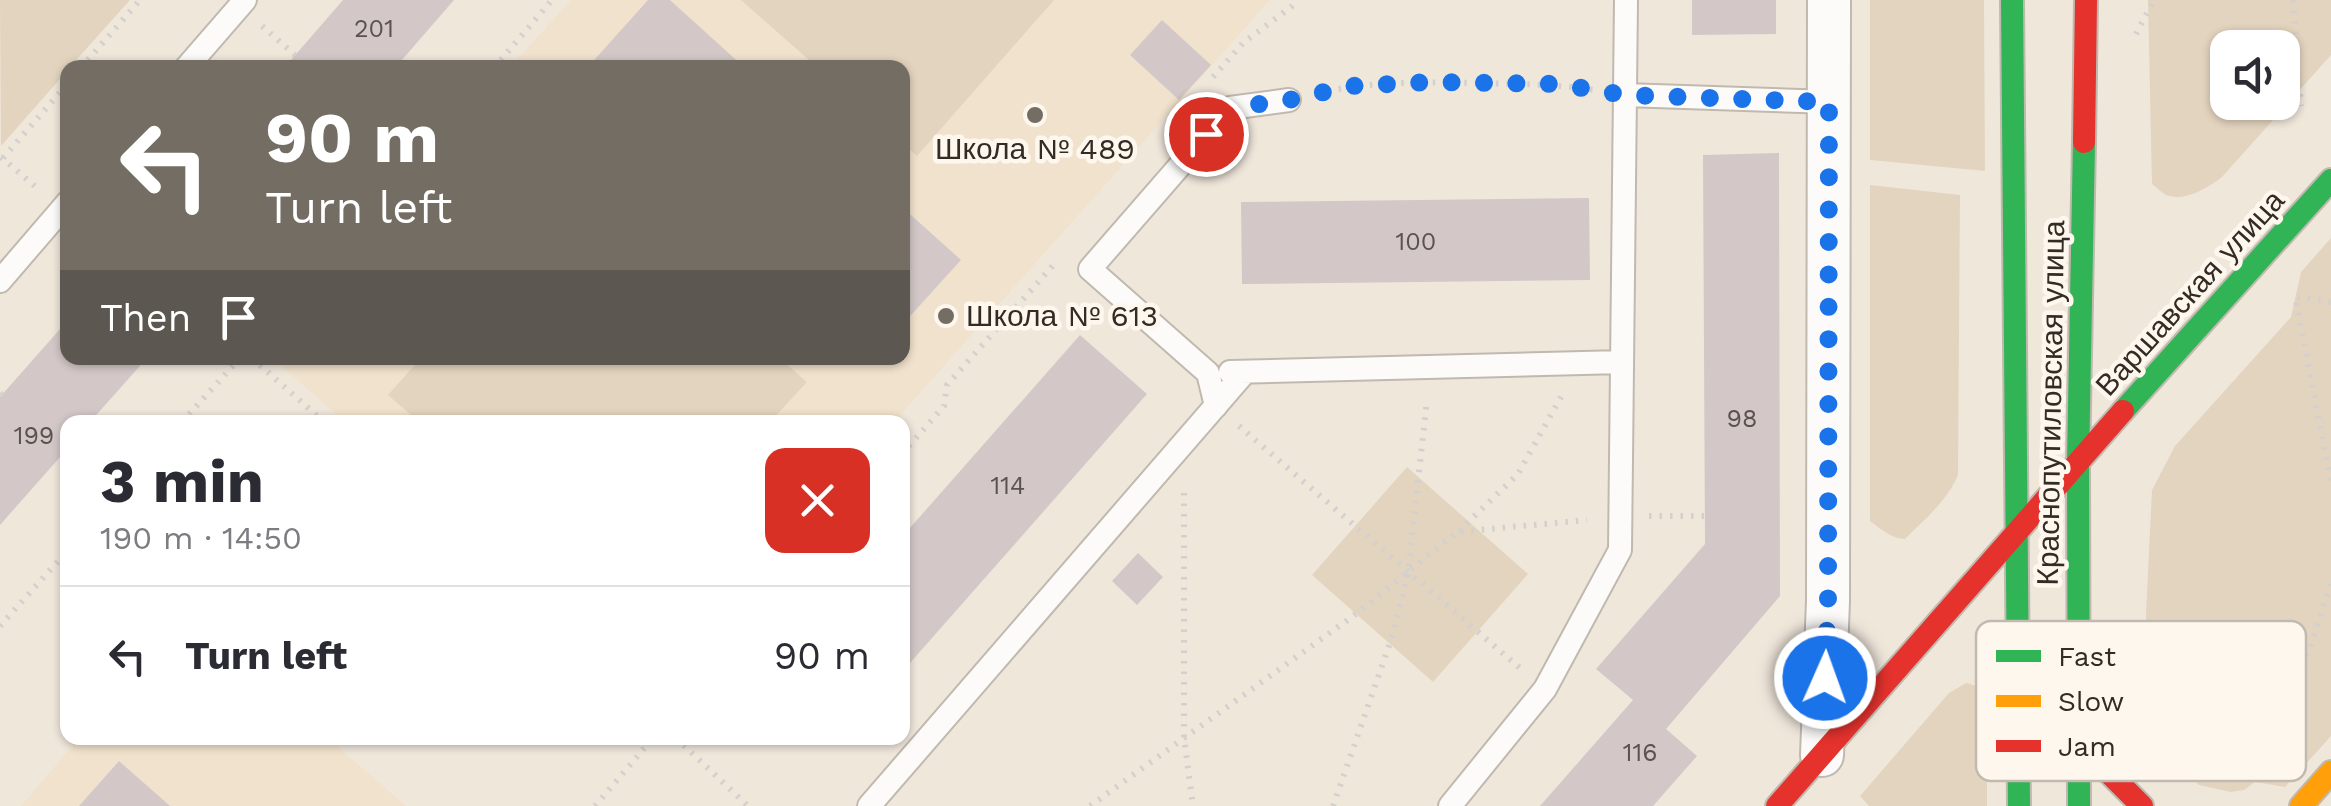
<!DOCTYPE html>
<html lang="en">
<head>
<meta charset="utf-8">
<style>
	:root { --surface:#fff; --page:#f2f2f3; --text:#2b2b33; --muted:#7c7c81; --line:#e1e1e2 }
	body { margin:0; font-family:"Work Sans",sans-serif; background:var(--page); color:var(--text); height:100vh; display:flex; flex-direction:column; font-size:38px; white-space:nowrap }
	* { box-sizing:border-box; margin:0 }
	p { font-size:32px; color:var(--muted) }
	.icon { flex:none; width:55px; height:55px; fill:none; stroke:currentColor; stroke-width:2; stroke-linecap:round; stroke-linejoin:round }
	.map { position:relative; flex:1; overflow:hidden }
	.panel { position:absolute; left:60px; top:415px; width:850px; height:330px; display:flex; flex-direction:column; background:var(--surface); border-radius:20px; box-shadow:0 2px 8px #0004 }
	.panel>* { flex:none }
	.banner { position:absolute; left:60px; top:60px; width:850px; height:305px; border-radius:20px; box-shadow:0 2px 8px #0004; background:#746d64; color:#fff; overflow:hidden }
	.controls { position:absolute; left:2210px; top:30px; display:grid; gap:20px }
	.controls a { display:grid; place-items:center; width:90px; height:90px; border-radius:20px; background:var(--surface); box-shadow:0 2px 8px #0004; font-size:50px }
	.pin { position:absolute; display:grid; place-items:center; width:85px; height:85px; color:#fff; margin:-42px; border:5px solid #fff; border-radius:50%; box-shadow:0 2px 10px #0007 }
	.me { position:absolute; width:110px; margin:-55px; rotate:2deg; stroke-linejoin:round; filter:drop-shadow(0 0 8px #0008) }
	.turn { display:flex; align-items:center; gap:35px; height:210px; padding:0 40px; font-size:45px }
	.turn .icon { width:130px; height:130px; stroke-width:2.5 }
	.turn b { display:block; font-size:70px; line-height:85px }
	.then { display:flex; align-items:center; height:95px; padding:0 40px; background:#0003; gap:20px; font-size:38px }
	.round { display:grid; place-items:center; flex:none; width:105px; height:105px; border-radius:20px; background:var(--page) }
	.summary { display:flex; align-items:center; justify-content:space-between; height:170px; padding:0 40px }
	h1 { font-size:60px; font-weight:700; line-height:75px }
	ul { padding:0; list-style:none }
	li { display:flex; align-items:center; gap:30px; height:140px; padding:0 40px; border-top:2px solid var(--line) }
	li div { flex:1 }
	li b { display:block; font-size:38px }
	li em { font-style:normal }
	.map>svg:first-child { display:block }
	.built { fill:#f1e2cd }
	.green { fill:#e3d4bf; fill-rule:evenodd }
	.building { fill:#d3c8c7 }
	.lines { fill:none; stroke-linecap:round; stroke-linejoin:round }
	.lane-casing { stroke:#c0b9b0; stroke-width:26 }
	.street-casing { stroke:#c0b9b0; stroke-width:46 }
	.fast-casing { stroke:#c0b9b0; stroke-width:26 }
	.slow-casing { stroke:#c0b9b0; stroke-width:26 }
	.jam-casing { stroke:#c0b9b0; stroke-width:26 }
	.path { stroke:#d3d0cd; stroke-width:6; stroke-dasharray:2.5 8; stroke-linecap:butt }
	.lane { stroke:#fdfbfa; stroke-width:22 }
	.street { stroke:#fdfbfa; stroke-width:42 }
	.fast { stroke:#30b455; stroke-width:22 }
	.slow { stroke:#ff9f0a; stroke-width:22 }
	.jam { stroke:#e5322d; stroke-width:22 }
	.route { stroke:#1a73e8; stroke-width:18; stroke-dasharray:0 32.4 }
	.poi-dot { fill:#746d64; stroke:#fef7ee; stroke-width:4 }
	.labels { text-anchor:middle; stroke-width:9; stroke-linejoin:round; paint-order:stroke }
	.number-label { font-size:25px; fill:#5a534d }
	.poi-label { font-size:30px; fill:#322c24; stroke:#fef7ee }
	.street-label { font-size:30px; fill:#322c24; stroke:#fef7ee }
	.key { fill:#fef7ee; stroke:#c1bab1; stroke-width:2.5 }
	.key-label { font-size:28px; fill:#322c24 }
</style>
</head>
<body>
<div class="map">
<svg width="2331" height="806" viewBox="0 0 2331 806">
	<rect width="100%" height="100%" fill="#f0e7db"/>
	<!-- built -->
	<path class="built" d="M571 0H1270L894 422H345L272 358H902V68L510 67Z
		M79 738H328L406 806H21Z"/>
	<!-- green -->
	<path class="green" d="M0 0H130L70 67 68 68 67 71 1 146Z
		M741 0H1054L917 156 903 144 902 68 817 67Z
		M1870 0H1984L1985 171 1870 160Z
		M2148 0H2331V55L2222 177C2207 188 2186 202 2166 195 2161 192 2157 188 2152 184ZM2228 48H2282V102H2228Z
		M1870 185 1960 195 1958 475C1947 501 1925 519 1905 539 1892 539 1881 529 1870 521Z
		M2331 238V736L2285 787 2255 782 2244 790 2231 792 2199 785 2174 766 2159 749 2148 693 2146 614 2152 490 2175 446 2291 317 2301 272Z
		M421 358H779L807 382 770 422H419L388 395Z
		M1407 467 1528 574 1433 682 1312 575Z
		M1966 683C1979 685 1983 692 1987 703V806H1869L1860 796 1949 693Z"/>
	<!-- building -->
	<path class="building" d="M343 0H454L395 68H284Z
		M648 0H670L745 68H587Z
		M1692 0H1776V34L1692 35Z
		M1162 20 1211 65 1179 100 1130 55Z
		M1779 153 1780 596 1666 729 1697 756 1653 806H1540L1633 700 1596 669 1705 544 1703 155Z
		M1589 198 1590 280 1242 284 1241 202Z
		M902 207 961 260 902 325Z
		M68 320V358H147L90 422H68V448L0 525V397Z
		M1080 335 1147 394 902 672V537Z
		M1138 553 1163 577 1137 605 1112 581Z
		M119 761 170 806H79Z"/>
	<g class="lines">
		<defs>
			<path id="lane" d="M186 68 245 0
				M1625 95 1829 102
				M0 281 68 202
				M1230 372 1622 362
				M1216 406 1208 373 1090 269 1230 108 1289 100
				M869 806 1245 372
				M1450 806 1545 689 1620 550 1626 0"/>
			<path id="street" d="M1822 755 1828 601 1829 0"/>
			<path id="fast" d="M2012 0 2019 806
				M2123 411 2331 180
				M2079 806 2078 462 2084 142"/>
			<path id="slow" d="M2301 806 2331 772"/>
			<path id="jam" d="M2084 142 2086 0
				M2080 744 2142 806
				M1777 806 2123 411"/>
		</defs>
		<!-- lane casing -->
		<use href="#lane" class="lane-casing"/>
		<!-- street casing -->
		<use href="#street" class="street-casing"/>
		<!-- fast casing -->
		<use href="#fast" class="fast-casing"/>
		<!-- slow casing -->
		<use href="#slow" class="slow-casing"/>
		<!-- jam casing -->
		<use href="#jam" class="jam-casing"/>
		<!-- path -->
		<path class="path" d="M2293 0 2301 106
			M262 26 295 55
			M2136 34 2154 0
			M81 68 140 0
			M494 68 552 0
			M1213 77 1243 43 1291 7 1297 0
			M1318 93C1371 81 1425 82 1479 83 1518 84 1556 84 1594 90
			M1 157 37 188
			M3 158 68 83
			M2331 302 2295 297 2331 483
			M252 358 324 422
			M0 393 2 395
			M182 422 240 358
			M1239 426 1521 669
			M902 454 944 406 947 385 1056 262
			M1184 493V738L1193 806
			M1649 516H1705
			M1459 531 1518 474 1562 395
			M0 626 68 550
			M676 738 748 806
			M2275 756 2331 582
			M595 806 653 738
			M1090 806 1360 611 1457 532 1587 520
			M1333 806 1391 640 1408 574 1427 399"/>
		<!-- lane -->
		<use href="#lane" class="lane"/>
		<!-- street -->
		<use href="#street" class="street"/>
		<!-- fast -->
		<use href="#fast" class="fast"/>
		<!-- slow -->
		<use href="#slow" class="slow"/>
		<!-- jam -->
		<use href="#jam" class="jam"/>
	</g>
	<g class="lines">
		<!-- route -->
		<path class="route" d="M1206 134 1230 108 1289 100 1351 86 1430 82 1557 84 1625 95 1829 102 1828 601 1825 678"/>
	</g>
	<!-- markers -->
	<g class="poi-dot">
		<circle cx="1035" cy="115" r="10"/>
		<circle cx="946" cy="316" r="10"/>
	</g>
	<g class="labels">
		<!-- number labels -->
		<g class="number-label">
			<text x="374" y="37">201</text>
			<text x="1416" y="250">100</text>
			<text x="1742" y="427">98</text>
			<text x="34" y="444">199</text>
			<text x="1008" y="494">114</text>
			<text x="1640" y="761">116</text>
		</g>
		<!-- poi labels -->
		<g class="poi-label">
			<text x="1035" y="159">Школа № 489</text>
			<text x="966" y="326" text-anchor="start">Школа № 613</text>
		</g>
		<!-- street labels -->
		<g class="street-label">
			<text transform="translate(2190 293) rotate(-48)" y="10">Варшавская улица</text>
			<text transform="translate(2051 403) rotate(-89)" y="10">Краснопутиловская улица</text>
		</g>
	</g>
	<!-- legend -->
	<rect x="1976" y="621" width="330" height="160" rx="15" class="key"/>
	<rect x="1996" y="650" width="45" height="12" fill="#30b455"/>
	<rect x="1996" y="695" width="45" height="12" fill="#ff9f0a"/>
	<rect x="1996" y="740" width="45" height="12" fill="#e5322d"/>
	<g class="key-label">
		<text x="2058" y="666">Fast</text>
		<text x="2058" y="711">Slow</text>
		<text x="2058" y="756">Jam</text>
	</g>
</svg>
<div class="controls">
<a><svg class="icon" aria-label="sound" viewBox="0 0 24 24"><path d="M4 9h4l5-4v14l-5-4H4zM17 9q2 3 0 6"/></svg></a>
</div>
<div class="pin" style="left:1206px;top:134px;background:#d93025"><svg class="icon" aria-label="arrive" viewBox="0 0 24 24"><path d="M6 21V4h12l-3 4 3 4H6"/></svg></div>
<svg class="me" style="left:1825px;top:678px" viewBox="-20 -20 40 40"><circle r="17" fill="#1a73e8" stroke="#fff" stroke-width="3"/><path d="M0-11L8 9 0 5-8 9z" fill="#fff"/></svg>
<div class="banner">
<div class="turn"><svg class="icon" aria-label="left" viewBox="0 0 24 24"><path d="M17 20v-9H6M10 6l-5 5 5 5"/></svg><div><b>90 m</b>Turn left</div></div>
<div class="then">Then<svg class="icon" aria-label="arrive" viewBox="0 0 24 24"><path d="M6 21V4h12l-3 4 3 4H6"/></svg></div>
</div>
<section class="panel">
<div class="summary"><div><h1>3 min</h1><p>190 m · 14:50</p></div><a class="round" style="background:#d93025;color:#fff"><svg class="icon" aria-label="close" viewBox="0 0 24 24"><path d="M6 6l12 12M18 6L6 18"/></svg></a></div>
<ul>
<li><svg class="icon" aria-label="left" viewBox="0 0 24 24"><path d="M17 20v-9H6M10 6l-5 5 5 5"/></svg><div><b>Turn left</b></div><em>90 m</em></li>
</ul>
</section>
</div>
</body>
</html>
